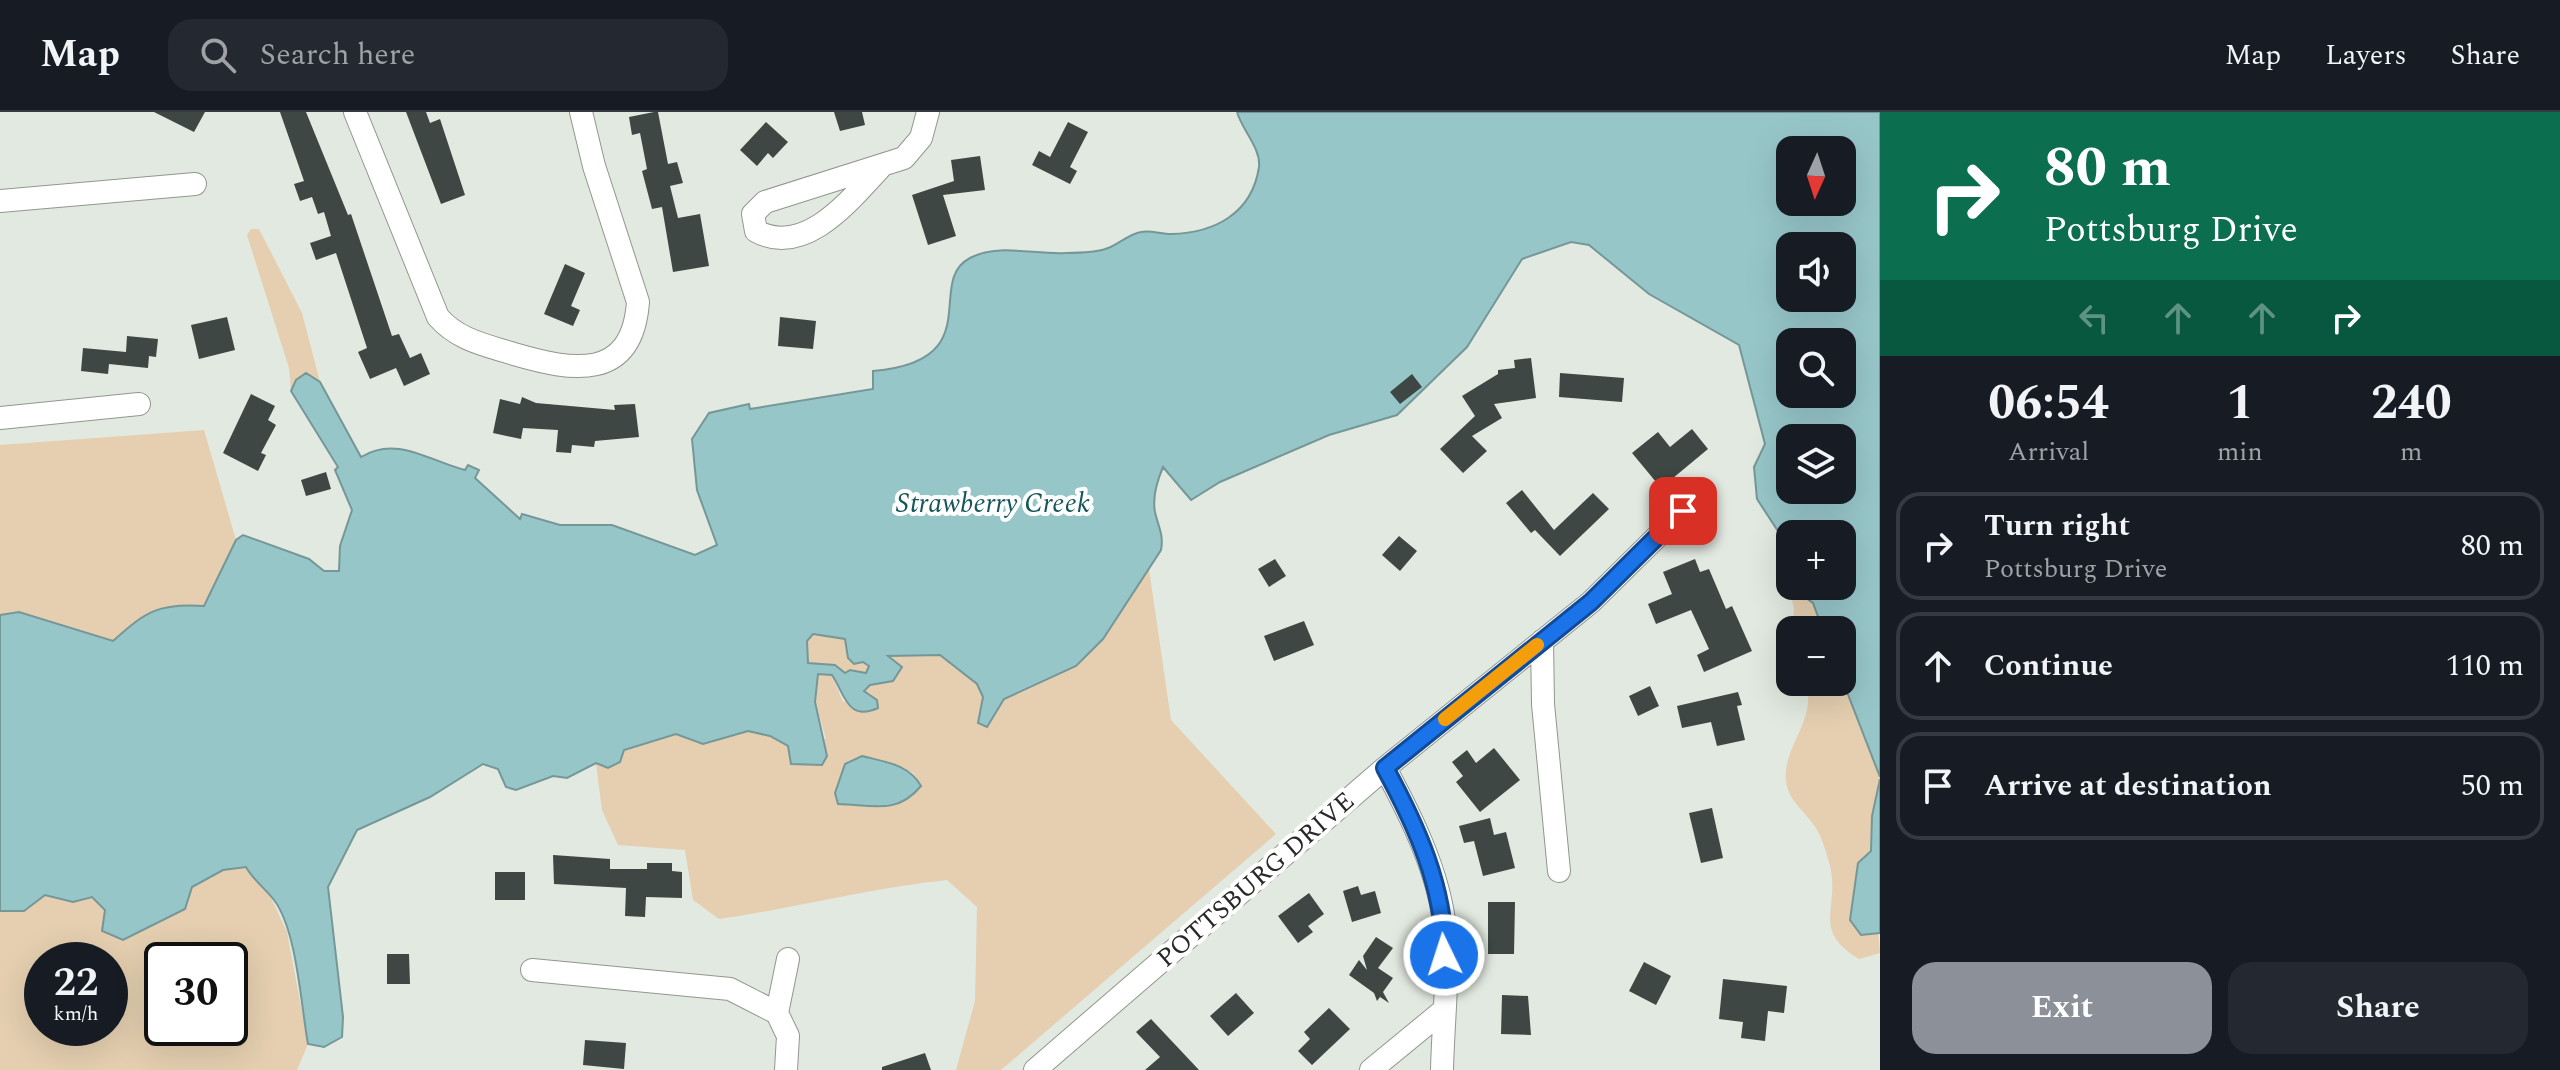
<!DOCTYPE html>
<html lang="en">
<head>
<meta charset="utf-8">
<style>
	:root { --surface:#171b24; --page:#242831; --text:#f1f3f6; --muted:#9ea1a6; --line:#363941; --accent:#8c9099 }
	body { margin:0; font-family:Spectral,serif; background:var(--page); color:var(--text); height:100vh; display:flex; flex-direction:column; font-size:30px; white-space:nowrap }
	* { box-sizing:border-box; margin:0 }
	p { font-size:26px; color:var(--muted) }
	.icon { flex:none; width:44px; height:44px; fill:none; stroke:currentColor; stroke-width:2; stroke-linecap:round; stroke-linejoin:round }
	.map { position:relative; flex:1; overflow:hidden }
	.side { display:flex; flex-direction:column; background:var(--surface); width:680px }
	.side>* { flex:none }
	.guide { background:#0b6e4f; color:#fff; overflow:hidden }
	.needle { width:52px; rotate:183deg }
	.fabs { position:absolute; left:1776px; top:24px; display:grid; gap:16px }
	.fabs a { display:grid; place-items:center; width:80px; height:80px; border-radius:16px; background:var(--surface); box-shadow:0 8px 32px #0002; font-size:40px }
	.speed { position:absolute; left:24px; top:830px; display:flex; gap:16px; font-size:40px; font-weight:700; text-align:center }
	.speed>* { display:grid; place-content:center; width:104px; height:104px; border-radius:50%; background:var(--surface); box-shadow:0 8px 32px #0002; line-height:1 }
	.speed small { font-size:20px; font-weight:400 }
	.speed .limit { border:4px solid #111; border-radius:12px; background:#fff; color:#111 }
	.pin { position:absolute; display:grid; place-items:center; width:68px; height:68px; color:#fff; margin:-34px; border-radius:16px; box-shadow:0 4px 12px #0006 }
	.me { position:absolute; width:88px; margin:-44px; rotate:356deg; stroke-linejoin:round; filter:drop-shadow(0 0 6px #0008) }
	.turn { display:flex; align-items:center; gap:28px; height:168px; padding:0 32px; font-size:36px }
	.turn .icon { width:104px; height:104px; stroke-width:2.5 }
	.turn b { display:block; font-size:56px; line-height:68px }
	.lanes { display:flex; align-items:center; height:76px; padding:0 32px; background:#0003; justify-content:center; gap:40px; direction:ltr }
	.lanes .off { opacity:.35 }
	.eta { display:flex; justify-content:space-evenly; align-items:center; height:136px; text-align:center }
	.eta b { font-size:48px; font-weight:700; line-height:56px }
	.button { display:flex; gap:16px; margin-top:auto; padding:16px 32px }
	.button a { flex:1; height:92px; border-radius:24px; background:var(--accent); color:#fff; font-size:32px; font-weight:700; line-height:92px; text-align:center }
	.button a+a { background:var(--page); color:var(--text) }
	ul { padding:0; list-style:none }
	li { display:flex; align-items:center; gap:24px; height:108px; margin:0 16px 12px; padding:0 16px; border:4px solid var(--line); border-radius:24px }
	li div { flex:1 }
	li b { display:block; font-size:30px }
	li em { font-style:normal }
	header { display:flex; align-items:center; gap:48px; box-sizing:border-box; height:112px; padding:0 40px; background:var(--surface); border-bottom:2px solid var(--line) }
	header strong { font-size:38px }
	nav { display:flex; gap:44px; margin-inline-start:auto; font-size:28px }
	.search { width:560px; height:72px; background:var(--page); display:flex; align-items:center; gap:20px; box-sizing:border-box; padding:0 28px; border-radius:24px; color:var(--muted); font-size:30px }
	main { display:flex; flex:1; min-height:0 }
	.map>svg:first-child { display:block }
	.green { fill:#e5cfb0; fill-rule:evenodd }
	.water { fill:#97c6c9; stroke:#759798; stroke-width:2; fill-rule:evenodd }
	.building { fill:#3e4743 }
	.lines { fill:none; stroke-linecap:round; stroke-linejoin:round }
	.minor-casing { stroke:#91978f; stroke-width:24 }
	.minor { stroke:#fff; stroke-width:22 }
	.route-casing { stroke:#114b97; stroke-width:20 }
	.route { stroke:#1a73e8; stroke-width:14 }
	.slow { stroke:#f59e0b; stroke-width:14 }
	.labels { text-anchor:middle; stroke-width:8; stroke-linejoin:round; paint-order:stroke }
	.street-label { font-size:26px; fill:#272926; stroke:#fff }
	.water-label { font-size:28px; font-style:italic; fill:#14565a; stroke:#fff }
</style>
</head>
<body>
<header>
<strong>Map</strong>
<div class="search"><svg class="icon" aria-label="search" viewBox="0 0 24 24"><circle cx="10" cy="10" r="6"/><path d="M15 15l6 6"/></svg>Search here</div>
<nav><a>Map</a><a>Layers</a><a>Share</a></nav>
</header>
<main>
<div class="map">
<svg width="1880" height="958" viewBox="0 0 1880 958">
	<rect width="100%" height="100%" fill="#e2e9e0"/>
	<!-- green -->
	<path class="green" d="M251 117H259L302 201 320 270 306 262 296 268 291 279 289 256 247 123Z
		M204 318 236 428 204 493 205 558 19 500 0 503V333Z
		M1149 457 1171 608 1276 722 1001 958H956L975 889 977 795 947 768C870 776 795 796 719 807L693 788 685 738 618 733 602 698 596 652 567 666 553 664 516 678 506 675 498 657 483 652 619 639 661 608 826 627 815 590 818 562 832 563 843 590 872 582C851 576 827 551 807 551V529L813 522ZM862 644 904 656 915 662 835 681Z
		M1788 473 1813 491 1823 518H1792L1794 497Z
		M1842 567 1880 665 1872 704 1871 740 1880 841 1859 847C1809 816 1842 797 1829 750 1826 740 1822 725 1816 716 1806 700 1789 690 1786 670 1782 634 1819 606 1805 570H1842Z
		M224 686 287 820 308 932 297 958H0V705ZM42 848H110V916H42ZM162 848H230V916H162Z"/>
	<!-- water -->
	<path class="water" d="M1237 0H1880V665L1842 567V518H1823L1813 491 1788 473 1787 433 1757 387 1754 355 1765 332 1739 233 1649 182 1589 133 1571 130 1522 147 1467 235 1397 303 1329 323 1220 370 1191 388 1163 355C1157 369 1152 384 1155 400 1158 414 1164 423 1161 438L1103 527 1076 554 1004 587 987 615 978 611 983 585 977 572 940 543 888 544 902 555 893 569 870 573 864 579 877 588 878 596C847 610 845 582 832 563L818 562 815 590 827 644 822 653 791 652 788 634 770 624 748 619 703 632 676 622 624 638 620 650 608 656 596 651 567 666 553 664 516 678 506 675 498 657 483 652 430 685 357 718 328 775 343 905 342 925 324 935 308 932C301 894 297 818 274 788 265 776 253 768 246 755L223 758 192 775 185 797 123 828 102 819 105 798 92 785 73 790 45 783 24 799H0V503L19 500 113 529C146 499 159 491 204 494L236 428 243 423 309 447 324 459H339L340 434 352 398 335 358 338 355 291 279 296 268 306 261 320 270 361 345C397 323 429 349 465 358L468 353 479 358 475 366 520 407 522 402 560 413H612L695 443 717 433 697 378 692 327 709 301 749 292 750 297 873 277V259C990 249 924 170 970 146 998 131 1035 143 1066 141 1079 141 1096 141 1108 136 1119 132 1129 122 1141 120 1150 118 1161 122 1171 122 1214 121 1252 102 1259 55 1261 36 1242 18 1237 0ZM1790 38H1842V90H1790ZM1790 134H1842V186H1790ZM1790 230H1842V282H1790ZM1790 326H1842V378H1790ZM1790 422H1842V474H1790ZM813 522 845 527 848 546 854 552 863 550 869 554 866 561 850 558 845 561 835 553 808 551 807 529Z
		M862 644C885 650 909 652 921 674 897 703 873 693 838 692L835 681 845 652Z
		M1880 667V821L1861 823 1850 808 1858 751 1871 739 1872 704Z"/>
	<!-- building -->
	<path class="building" d="M154 0H205L194 20Z
		M280 0H306L348 103 351 102 392 224 399 222 410 246 421 241 430 262 404 274 396 256 370 267 358 240 367 236 336 141 316 148 310 131 331 124 324 100 318 102 312 85 300 89 294 72 304 69Z
		M406 0H426L430 11 440 7 465 83 441 92Z
		M654 0H658L668 52 677 50 683 71 670 74 678 106 700 102 709 154 673 160 662 95 652 97 642 59 647 57 640 21 632 23 629 5Z
		M834 0H862L865 13 840 19Z
		M766 10 788 30 773 46 768 41 757 54 740 38Z
		M1068 10 1088 20 1070 55 1077 59 1070 72 1032 53 1039 39 1050 45Z
		M980 44 985 78 943 83 956 124 928 133 912 83 954 69 951 48Z
		M565 152 585 161 571 194 580 198 573 214 544 202Z
		M227 205 235 238 199 247 191 213Z
		M780 205 816 209 813 237 778 234Z
		M127 224 158 227 156 245 149 244 148 256 109 252 108 262 81 259 83 236 126 240Z
		M1531 246 1536 286 1494 292 1502 306 1472 324 1487 339 1463 361 1440 337 1475 304 1462 284 1498 262V258L1515 256 1514 248Z
		M1560 261 1624 266 1622 290 1559 285Z
		M1412 262 1422 275 1400 292 1390 280Z
		M251 282 275 294 268 308 276 313 261 341 266 343 258 359 223 341Z
		M522 285 536 291 615 298 614 293 635 292 639 325 595 329 594 335 572 333 571 341 556 340 558 318 523 316 521 327 493 321 500 287 520 292Z
		M1692 317 1708 337 1661 376 1632 341 1658 320 1670 335Z
		M326 360 331 377 306 384 301 368Z
		M1522 378 1554 418 1593 381 1609 397 1560 444 1535 418 1531 421 1506 391Z
		M1399 424 1417 439 1400 459 1382 443Z
		M1275 447 1286 464 1269 475 1258 457Z
		M1695 447 1700 460 1709 457 1726 497 1732 494 1752 539 1704 560 1697 543 1709 537 1691 498 1656 512 1648 492 1672 482 1663 460Z
		M1304 509 1314 533 1274 549 1264 524Z
		M1650 574 1659 594 1638 604 1629 584Z
		M1738 580 1742 593 1737 594 1745 628 1717 634 1711 610 1682 616 1677 594Z
		M1494 636 1520 668 1480 700 1456 670 1463 664 1452 650 1467 638 1476 651Z
		M1712 696 1723 746 1701 751 1689 701Z
		M1490 706 1494 723 1506 720 1515 756 1483 764 1474 729 1464 731 1459 714Z
		M553 743 610 747V757H647V751H672V759L682 760V786L646 785 645 805 625 804 626 776 554 772Z
		M495 760H525V788H495Z
		M1358 774 1361 783 1375 779 1381 801 1352 810 1343 779Z
		M1309 781 1324 802 1308 814 1313 820 1298 831 1278 804Z
		M1488 790H1515L1514 842H1488Z
		M1376 825 1393 836 1378 856 1393 866 1383 880 1389 891 1380 885 1377 889 1374 881 1349 863 1359 848 1367 858 1363 844Z
		M387 842H409L410 872H387Z
		M1644 850 1671 864 1656 893 1629 879Z
		M1723 867 1787 874 1784 901 1768 899 1765 929 1741 926 1743 910 1719 907Z
		M1236 881 1254 901 1228 924 1210 904Z
		M1502 883 1528 884 1531 923 1501 922Z
		M1329 896 1350 917 1312 953 1298 939 1310 927 1304 920Z
		M1151 907 1199 958H1145L1160 945 1136 920Z
		M585 928 626 931 624 957 583 953Z
		M925 941 931 958H882V955Z"/>
	<g class="lines">
		<defs>
			<path id="minor" d="M355 0 438 205C458 228 485 233 514 242 572 259 632 270 638 190L594 54 581 0
				M880 56C851 87 805 146 756 119L753 102 765 90 904 46 921 26 928 0
				M0 89 195 72
				M0 306 139 292
				M1542 529 1543 592 1559 759
				M1385 656C1411 704 1439 760 1445 816 1449 862 1443 912 1442 958
				M532 858 730 877 777 901
				M786 958 788 924 777 901 788 847
				M1035 958 1385 656 1591 490 1683 399
				M1371 958 1444 898"/>
		</defs>
		<!-- minor casing -->
		<use href="#minor" class="minor-casing"/>
		<!-- minor -->
		<use href="#minor" class="minor"/>
	</g>
	<g class="lines">
		<defs>
			<path id="route" d="M1444 843C1445 776 1416 713 1385 656L1591 490 1683 399"/>
		</defs>
		<!-- route casing -->
		<use href="#route" class="route-casing"/>
		<!-- route -->
		<use href="#route" class="route"/>
		<!-- slow -->
		<path class="slow" d="M1445 607 1537 533"/>
	</g>
	<g class="labels">
		<!-- street labels -->
		<g class="street-label">
			<text transform="translate(1255 767) rotate(-41)" y="9">POTTSBURG DRIVE</text>
		</g>
		<!-- water labels -->
		<g class="water-label">
			<text x="993" y="400">Strawberry Creek</text>
		</g>
	</g>
</svg>
<div class="fabs">
<a><svg class="needle" viewBox="-14 -14 28 28"><path d="M0-13l5 13h-10z" fill="#e53935"/><path d="M0 13l5-13h-10z" fill="#9ea1a6"/></svg></a>
<a><svg class="icon" aria-label="sound" viewBox="0 0 24 24"><path d="M4 9h4l5-4v14l-5-4H4zM17 9q2 3 0 6"/></svg></a>
<a><svg class="icon" aria-label="search" viewBox="0 0 24 24"><circle cx="10" cy="10" r="6"/><path d="M15 15l6 6"/></svg></a>
<a><svg class="icon" aria-label="layers" viewBox="0 0 24 24"><path d="M12 4l9 5-9 5-9-5zM3 14l9 5 9-5"/></svg></a>
<a>+</a>
<a>−</a>
</div>
<div class="speed"><div>22<small>km/h</small></div><div class="limit">30</div></div>
<div class="pin" style="left:1683px;top:399px;background:#d93025"><svg class="icon" aria-label="arrive" viewBox="0 0 24 24"><path d="M6 21V4h12l-3 4 3 4H6"/></svg></div>
<svg class="me" style="left:1444px;top:843px" viewBox="-20 -20 40 40"><circle r="17" fill="#1a73e8" stroke="#fff" stroke-width="3"/><path d="M0-11L8 9 0 5-8 9z" fill="#fff"/></svg>
</div>
<section class="side">
<div class="guide">
<div class="turn"><svg class="icon" aria-label="right" viewBox="0 0 24 24"><path d="M7 20v-9h11M14 6l5 5-5 5"/></svg><div><b>80 m</b>Pottsburg Drive</div></div>
<div class="lanes"><svg class="icon off" aria-label="left" viewBox="0 0 24 24"><path d="M17 20v-9H6M10 6l-5 5 5 5"/></svg><svg class="icon off" aria-label="ahead" viewBox="0 0 24 24"><path d="M12 20V5M6 11l6-6 6 6"/></svg><svg class="icon off" aria-label="ahead" viewBox="0 0 24 24"><path d="M12 20V5M6 11l6-6 6 6"/></svg><svg class="icon" aria-label="right" viewBox="0 0 24 24"><path d="M7 20v-9h11M14 6l5 5-5 5"/></svg></div>
</div>
<div class="eta">
<div><b>06:54</b><p>Arrival</p></div>
<div><b>1</b><p>min</p></div>
<div><b>240</b><p>m</p></div>
</div>
<ul>
<li><svg class="icon" aria-label="right" viewBox="0 0 24 24"><path d="M7 20v-9h11M14 6l5 5-5 5"/></svg><div><b>Turn right</b><p>Pottsburg Drive</p></div><em>80 m</em></li>
<li><svg class="icon" aria-label="ahead" viewBox="0 0 24 24"><path d="M12 20V5M6 11l6-6 6 6"/></svg><div><b>Continue</b></div><em>110 m</em></li>
<li><svg class="icon" aria-label="arrive" viewBox="0 0 24 24"><path d="M6 21V4h12l-3 4 3 4H6"/></svg><div><b>Arrive at destination</b></div><em>50 m</em></li>
</ul>
<div class="button"><a>Exit</a><a>Share</a></div>
</section>
</main>
</body>
</html>
